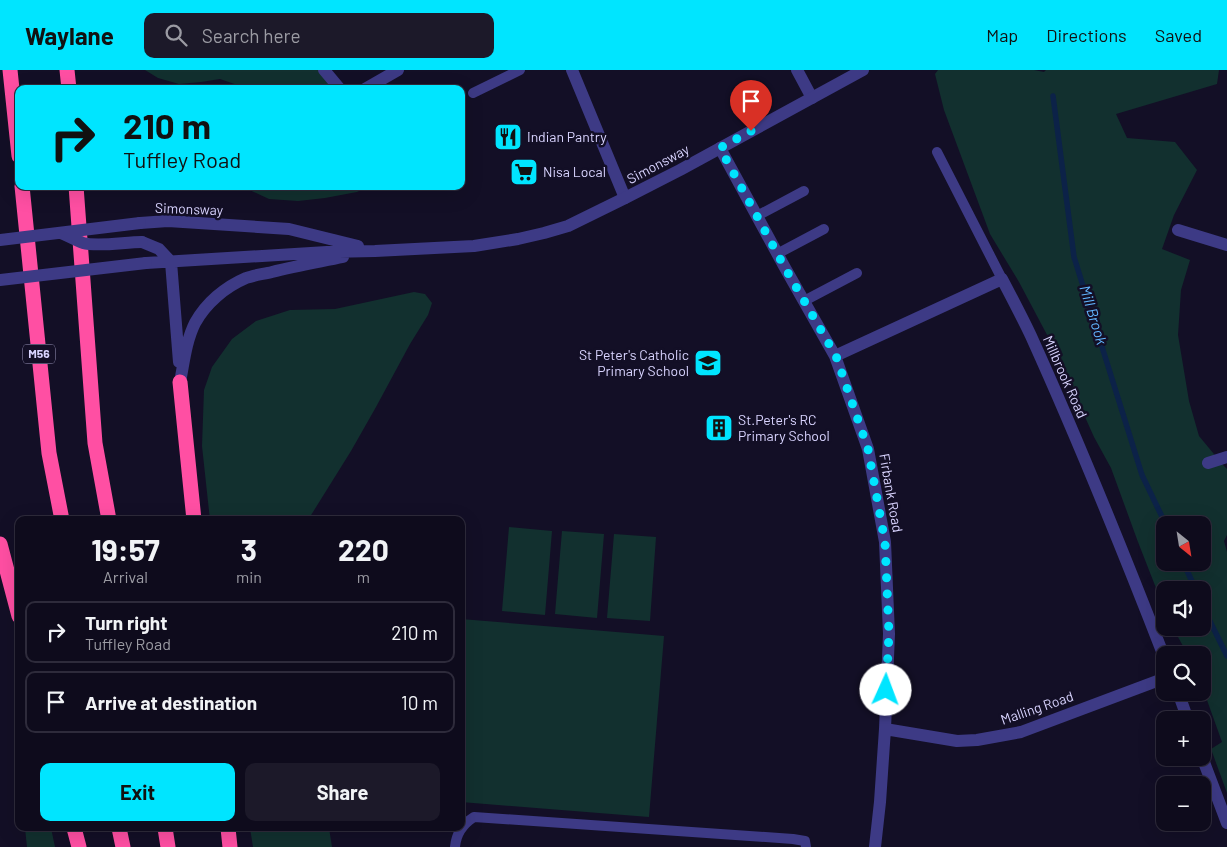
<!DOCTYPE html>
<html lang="en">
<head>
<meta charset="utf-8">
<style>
	:root { --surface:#0e0b1c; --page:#1c1929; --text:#f1f3f6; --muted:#9b9ba3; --line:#2e2b3b; --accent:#00e5ff }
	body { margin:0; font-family:Barlow,sans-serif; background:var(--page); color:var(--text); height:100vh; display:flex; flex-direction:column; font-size:19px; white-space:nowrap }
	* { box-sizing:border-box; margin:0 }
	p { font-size:16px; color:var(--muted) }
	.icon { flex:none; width:28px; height:28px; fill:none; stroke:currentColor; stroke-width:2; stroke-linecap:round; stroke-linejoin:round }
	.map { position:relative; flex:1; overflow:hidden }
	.side { position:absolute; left:15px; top:446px; width:450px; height:315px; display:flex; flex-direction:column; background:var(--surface); border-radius:10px; box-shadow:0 5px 20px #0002,0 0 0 1px var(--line) }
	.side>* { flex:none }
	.banner { position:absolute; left:15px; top:15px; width:450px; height:105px; border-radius:10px; box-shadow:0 5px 20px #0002,0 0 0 1px var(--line); background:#00e5ff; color:#111; overflow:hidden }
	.needle { width:32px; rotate:150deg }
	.controls { position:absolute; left:1156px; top:446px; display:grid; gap:10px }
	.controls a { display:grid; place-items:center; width:55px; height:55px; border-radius:10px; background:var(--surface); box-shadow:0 5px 20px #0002,0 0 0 1px var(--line); font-size:25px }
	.pin { position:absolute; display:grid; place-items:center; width:42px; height:42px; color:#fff; margin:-51px -21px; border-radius:50% 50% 50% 0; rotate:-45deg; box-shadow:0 0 5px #0007 }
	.pin .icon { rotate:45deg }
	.me { position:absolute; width:55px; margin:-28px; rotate:2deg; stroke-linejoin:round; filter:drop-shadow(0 0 4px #0008) }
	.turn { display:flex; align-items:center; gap:18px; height:105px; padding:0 25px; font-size:22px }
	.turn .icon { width:65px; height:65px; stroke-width:2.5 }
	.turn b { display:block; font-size:35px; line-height:42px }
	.eta { display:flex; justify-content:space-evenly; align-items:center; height:85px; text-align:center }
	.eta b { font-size:30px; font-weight:700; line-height:35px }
	.action { display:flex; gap:10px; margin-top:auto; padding:10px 25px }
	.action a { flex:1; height:58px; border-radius:10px; background:var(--accent); color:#111; font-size:20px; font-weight:700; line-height:58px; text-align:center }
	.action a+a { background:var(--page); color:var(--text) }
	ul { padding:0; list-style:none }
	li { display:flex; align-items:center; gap:15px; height:62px; margin:0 10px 8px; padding:0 15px; border:2px solid var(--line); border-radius:10px }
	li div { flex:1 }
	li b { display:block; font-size:19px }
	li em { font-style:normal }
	header { display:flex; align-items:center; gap:30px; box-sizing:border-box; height:70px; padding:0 25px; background:var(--accent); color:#111 }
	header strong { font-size:24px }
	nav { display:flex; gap:28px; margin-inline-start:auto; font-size:18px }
	.search { width:350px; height:45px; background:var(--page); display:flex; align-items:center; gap:12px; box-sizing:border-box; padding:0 18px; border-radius:10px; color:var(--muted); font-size:19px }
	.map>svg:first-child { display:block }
	.green { fill:#12302f; fill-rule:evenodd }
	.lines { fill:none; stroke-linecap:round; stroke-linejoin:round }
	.stream { stroke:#0c2248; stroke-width:5.5 }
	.service { stroke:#3d3a85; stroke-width:10 }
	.minor { stroke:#3d3a85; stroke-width:12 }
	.tertiary { stroke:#3d3a85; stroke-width:12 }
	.motorway { stroke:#ff4fa3; stroke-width:15 }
	.tertiary-bridge { stroke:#3d3a85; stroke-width:12 }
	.route { stroke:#00e5ff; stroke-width:9; stroke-dasharray:0 16.2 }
	.labels { text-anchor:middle; stroke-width:5; stroke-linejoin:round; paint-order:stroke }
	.shield { fill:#130f26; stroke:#9e99be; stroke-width:1 }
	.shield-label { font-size:12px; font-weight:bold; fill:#d9d4ff }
	.poi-label { font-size:14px; fill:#d9d4ff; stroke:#130f26; text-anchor:start }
	.street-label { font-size:14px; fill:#d9d4ff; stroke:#130f26 }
	.water-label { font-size:15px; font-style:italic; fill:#62b6ff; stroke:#130f26 }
</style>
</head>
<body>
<header>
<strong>Waylane</strong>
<div class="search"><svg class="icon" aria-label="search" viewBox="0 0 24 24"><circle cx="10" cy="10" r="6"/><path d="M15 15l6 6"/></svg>Search here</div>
<nav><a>Map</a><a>Directions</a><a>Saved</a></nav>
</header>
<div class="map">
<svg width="1227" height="777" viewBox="0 0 1227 777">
	<rect width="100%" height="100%" fill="#130f26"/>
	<!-- green -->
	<path class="green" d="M145 0H324L340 19H249L220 9 201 12 179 14 158 8Z
		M938 0H1034L1044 2 1046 0H1219L1217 14 1116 44 1127 68 1175 72 1197 100 1174 145 1162 179 1190 190 1181 220 1178 265 1189 331 1199 366 1223 395 1227 399V465L1224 471 1227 482V723L1211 679 1222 672 1203 619 1202 585H1188L1173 558H1202V520H1165V541L1138 472 1111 398 1094 367 1054 278 1019 212 990 164 944 40 935 4ZM1165 455H1202V492H1165Z
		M241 116H369L357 122 325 128 298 131 269 129Z
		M414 222 425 224 432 233 428 245 410 274 376 337 351 381 308 450H210L202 376 204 320 212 297 232 269 256 251 290 240 335 239Z
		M509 457 552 461 545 545 502 541Z
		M562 461 604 464 597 548 555 544Z
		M614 464 656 467 650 551 607 548Z
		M461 549 664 566 649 747 461 732Z
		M25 758H51L55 777H27Z
		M250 758H329L332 777H253Z"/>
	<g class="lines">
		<!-- stream -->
		<path class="stream" d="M1053 26 1074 187 1142 405 1166 455
			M1183 492 1196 520
			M1202 535 1227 586"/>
		<!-- service -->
		<path class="service" d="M473 23 520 0
			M937 82 1002 209
			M757 146 804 121
			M777 184 824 159
			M804 231 857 203
			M455 777C456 764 463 754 474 747L793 769 805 771 806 777"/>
		<!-- minor -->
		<path class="minor" d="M324 0 340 19
			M572 0 625 128
			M797 0 812 28
			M365 19 398 0
			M720 78 784 196 835 286 868 379 885 472 889 564 885 659 880 732 875 777
			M1178 160 1227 175
			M835 286 1002 209C1012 228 1022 247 1031 266 1079 372 1123 481 1165 589
			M1208 393 1227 387
			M1178 622 1188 650
			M885 659 957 671 977 670 1021 662 1165 608
			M1202 687 1227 753"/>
		<!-- tertiary -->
		<path class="tertiary" d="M140 153 168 151 289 159 358 176
			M142 172 159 179 171 192 179 292
			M146 193 327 182 375 181 474 176 518 169 544 163 568 156 625 128 680 100 863 0
			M180 312C184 292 186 271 195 253 206 233 225 217 246 208 254 205 264 204 272 202 296 196 319 192 343 187"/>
		<!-- motorway -->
		<path class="motorway" d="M10 0 19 86
			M67 0 69 19
			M22 116 49 383 62 450
			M76 116 95 373 109 450
			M180 312 194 450
			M0 474 19 546
			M74 758 79 777
			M119 758 123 777
			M165 758 168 777
			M228 758 230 777"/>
		<!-- tertiary-bridge -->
		<path class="tertiary-bridge" d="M61 163C68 166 75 170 83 173 98 177 125 172 142 172
			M0 170 140 153
			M0 210 146 193"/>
	</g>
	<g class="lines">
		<!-- route -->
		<path class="route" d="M751 61 720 78 784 196 836 286 868 379 885 472 889 564 886 620"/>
	</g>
	<!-- icons -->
	<defs>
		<symbol id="restaurant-square" viewBox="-11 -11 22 22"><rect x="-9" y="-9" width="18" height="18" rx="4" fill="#00e5ff" stroke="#130f26"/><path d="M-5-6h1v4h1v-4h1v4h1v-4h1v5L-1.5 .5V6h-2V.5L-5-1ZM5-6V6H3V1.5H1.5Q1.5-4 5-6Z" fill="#111"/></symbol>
		<symbol id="supermarket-square" viewBox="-11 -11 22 22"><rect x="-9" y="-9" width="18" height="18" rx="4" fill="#00e5ff" stroke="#130f26"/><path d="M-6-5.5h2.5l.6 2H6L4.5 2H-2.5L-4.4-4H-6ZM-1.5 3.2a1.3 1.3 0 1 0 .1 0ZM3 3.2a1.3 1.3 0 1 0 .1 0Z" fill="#111"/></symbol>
		<symbol id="school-square" viewBox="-11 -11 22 22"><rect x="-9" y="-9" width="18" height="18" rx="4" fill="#00e5ff" stroke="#130f26"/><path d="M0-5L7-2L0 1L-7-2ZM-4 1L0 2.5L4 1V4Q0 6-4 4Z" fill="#111"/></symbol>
		<symbol id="building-square" viewBox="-11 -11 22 22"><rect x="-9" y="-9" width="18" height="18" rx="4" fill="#00e5ff" stroke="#130f26"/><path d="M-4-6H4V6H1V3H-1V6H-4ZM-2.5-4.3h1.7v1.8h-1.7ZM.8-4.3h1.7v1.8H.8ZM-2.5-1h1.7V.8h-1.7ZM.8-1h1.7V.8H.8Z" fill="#111"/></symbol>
	</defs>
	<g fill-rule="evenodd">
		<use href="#restaurant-square" x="492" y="51" width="32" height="32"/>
		<use href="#supermarket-square" x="508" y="86" width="32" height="32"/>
		<use href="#school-square" x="692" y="277" width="32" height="32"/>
		<use href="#building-square" x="703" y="342" width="32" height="32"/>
	</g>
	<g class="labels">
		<!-- shield labels -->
		<rect class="shield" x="23" y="274.5" width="32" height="19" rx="4"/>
		<g class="shield-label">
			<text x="39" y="288">M56</text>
		</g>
		<!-- poi labels -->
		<g class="poi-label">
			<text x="527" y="72">Indian Pantry</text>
			<text x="543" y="107">Nisa Local</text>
			<text x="689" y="290" text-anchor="end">St Peter's Catholic<tspan x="689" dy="16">Primary School</tspan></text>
			<text x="738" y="355">St.Peter's RC<tspan x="738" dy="16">Primary School</tspan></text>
		</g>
		<!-- street labels -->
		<g class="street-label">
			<text transform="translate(658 94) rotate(-28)" y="5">Simonsway</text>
			<text transform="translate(189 139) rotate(2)" y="5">Simonsway</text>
			<text transform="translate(1065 307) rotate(66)" y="5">Millbrook Road</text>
			<text transform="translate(891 423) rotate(80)" y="5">Firbank Road</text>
			<text transform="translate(1037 638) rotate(-19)" y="5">Malling Road</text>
		</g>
		<!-- water labels -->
		<g class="water-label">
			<text transform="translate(1093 245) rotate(73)" y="5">Mill Brook</text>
		</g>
	</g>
</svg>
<div class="controls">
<a><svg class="needle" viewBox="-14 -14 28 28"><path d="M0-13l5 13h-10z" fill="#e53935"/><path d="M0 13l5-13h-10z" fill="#9b9ba3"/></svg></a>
<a><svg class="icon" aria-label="sound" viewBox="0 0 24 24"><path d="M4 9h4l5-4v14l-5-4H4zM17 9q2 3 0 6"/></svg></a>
<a><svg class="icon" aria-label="search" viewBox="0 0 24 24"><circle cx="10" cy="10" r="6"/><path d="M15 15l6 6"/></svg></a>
<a>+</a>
<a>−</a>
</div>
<div class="pin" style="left:751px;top:61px;background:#d93025"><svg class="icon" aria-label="arrive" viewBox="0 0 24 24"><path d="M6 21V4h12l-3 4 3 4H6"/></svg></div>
<svg class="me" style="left:886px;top:620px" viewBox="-20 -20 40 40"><circle r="19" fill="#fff"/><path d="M0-13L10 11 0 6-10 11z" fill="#00e5ff"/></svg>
<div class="banner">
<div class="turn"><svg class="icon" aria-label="right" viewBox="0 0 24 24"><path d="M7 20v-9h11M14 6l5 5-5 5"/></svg><div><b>210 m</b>Tuffley Road</div></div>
</div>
<section class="side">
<div class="eta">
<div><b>19:57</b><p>Arrival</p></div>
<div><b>3</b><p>min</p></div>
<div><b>220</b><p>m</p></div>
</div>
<ul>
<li><svg class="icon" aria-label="right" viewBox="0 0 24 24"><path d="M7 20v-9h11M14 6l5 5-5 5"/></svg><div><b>Turn right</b><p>Tuffley Road</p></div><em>210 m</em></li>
<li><svg class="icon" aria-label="arrive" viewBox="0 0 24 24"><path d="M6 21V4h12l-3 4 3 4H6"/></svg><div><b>Arrive at destination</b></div><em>10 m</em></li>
</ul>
<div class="action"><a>Exit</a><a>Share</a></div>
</section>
</div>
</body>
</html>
